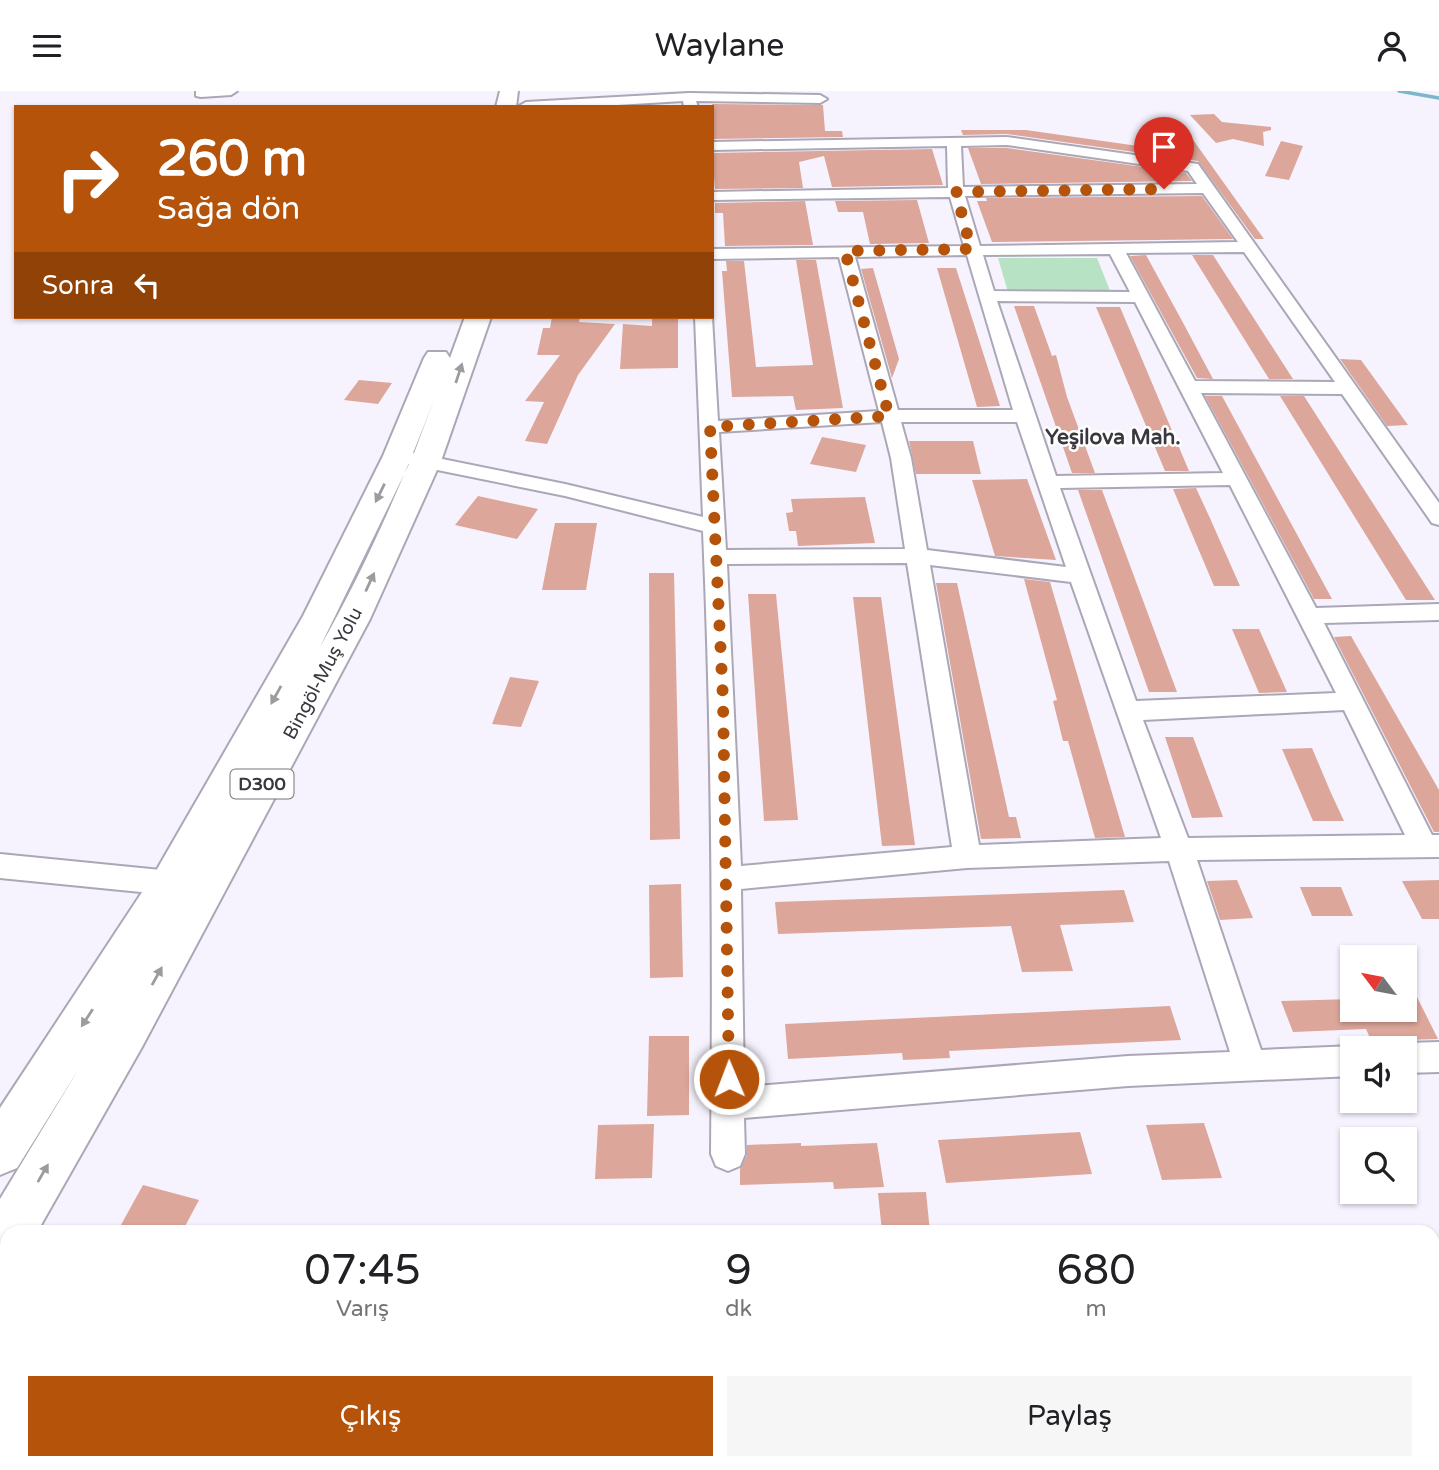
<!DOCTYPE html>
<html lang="tr">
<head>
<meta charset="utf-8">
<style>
	:root { --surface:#fff; --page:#f6f6f6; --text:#202124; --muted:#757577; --accent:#b45309 }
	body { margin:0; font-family:"Varela Round",sans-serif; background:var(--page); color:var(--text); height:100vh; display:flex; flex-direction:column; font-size:26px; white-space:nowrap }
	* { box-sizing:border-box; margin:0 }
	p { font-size:23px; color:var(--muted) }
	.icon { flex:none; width:38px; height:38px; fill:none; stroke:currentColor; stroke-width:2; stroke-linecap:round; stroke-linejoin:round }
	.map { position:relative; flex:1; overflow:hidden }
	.side { position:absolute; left:0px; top:1134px; width:1440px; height:245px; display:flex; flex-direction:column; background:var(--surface); border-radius:21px 21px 0 0; box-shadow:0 2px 5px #0004 }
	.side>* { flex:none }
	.banner { position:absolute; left:14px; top:14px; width:700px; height:214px; border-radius:0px; box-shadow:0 2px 5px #0004; background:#b45309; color:#fff; overflow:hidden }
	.needle { width:46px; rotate:302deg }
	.controls { position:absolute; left:1340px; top:854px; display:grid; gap:14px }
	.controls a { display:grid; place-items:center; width:77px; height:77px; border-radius:0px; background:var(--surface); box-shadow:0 2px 5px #0004; font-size:35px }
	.pin { position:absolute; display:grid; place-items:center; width:60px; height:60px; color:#fff; margin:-72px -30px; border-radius:50% 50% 50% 0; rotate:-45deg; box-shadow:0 0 7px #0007 }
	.pin .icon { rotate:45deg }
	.me { position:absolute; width:77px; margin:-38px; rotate:359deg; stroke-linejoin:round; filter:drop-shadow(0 0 5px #0008) }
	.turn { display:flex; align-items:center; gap:24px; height:147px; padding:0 28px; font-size:32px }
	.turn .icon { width:91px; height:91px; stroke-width:2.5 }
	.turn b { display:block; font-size:49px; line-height:60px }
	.then { display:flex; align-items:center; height:66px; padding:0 28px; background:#0003; gap:14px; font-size:26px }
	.eta { display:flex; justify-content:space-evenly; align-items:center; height:119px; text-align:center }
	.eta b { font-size:42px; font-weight:600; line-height:49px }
	.action { display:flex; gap:14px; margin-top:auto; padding:14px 28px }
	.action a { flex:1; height:80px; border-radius:0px; background:var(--accent); color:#fff; font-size:28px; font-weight:600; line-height:80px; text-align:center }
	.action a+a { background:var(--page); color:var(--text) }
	header { display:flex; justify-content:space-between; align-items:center; height:91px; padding:0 28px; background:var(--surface); font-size:32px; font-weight:600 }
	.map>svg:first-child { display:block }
	.green { fill:#b7e2c3 }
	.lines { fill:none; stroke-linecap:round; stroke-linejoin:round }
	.stream { stroke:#7bb7cc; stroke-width:3.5 }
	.building { fill:#dda69a }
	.minor-casing { stroke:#aba7b7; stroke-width:4 }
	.highway-casing { stroke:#aba7b7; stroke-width:4 }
	.minor { fill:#fff; fill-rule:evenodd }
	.highway { fill:#fff; fill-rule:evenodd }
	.oneway { fill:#9c9c9e }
	.route { stroke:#b45309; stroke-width:12; stroke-dasharray:0 21.6 }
	.labels { text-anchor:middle; stroke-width:5; stroke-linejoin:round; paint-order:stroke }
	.shield { fill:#fff; stroke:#757478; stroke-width:2 }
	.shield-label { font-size:18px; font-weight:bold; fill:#3a383e }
	.street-label { font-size:19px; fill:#3a383e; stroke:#fff }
	.far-district-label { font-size:21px; font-weight:bold; fill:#3a383e; stroke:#fff }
</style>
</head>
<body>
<header><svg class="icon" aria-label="menu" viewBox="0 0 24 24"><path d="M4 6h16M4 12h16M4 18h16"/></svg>Waylane<svg class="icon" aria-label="person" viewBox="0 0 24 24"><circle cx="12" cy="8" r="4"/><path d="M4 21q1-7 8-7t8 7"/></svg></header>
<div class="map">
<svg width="1439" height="1379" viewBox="0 0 1439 1379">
	<rect width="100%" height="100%" fill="#f6f3fe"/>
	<!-- green -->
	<path class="green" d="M998 167H1097L1111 202 1008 201Z"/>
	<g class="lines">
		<!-- stream -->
		<path class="stream" d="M1399 0 1439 7"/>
	</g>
	<!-- building -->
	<path class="building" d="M712 13 823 14 825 40H842L843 46 712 48Z
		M1214 23 1222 31 1271 36V39L1263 41 1264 55 1233 48 1216 52 1190 24Z
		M961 39H1026L1152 57 1191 46 1264 148H1255L1198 70 1007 43 963 44Z
		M1281 50 1303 55 1289 89 1265 85Z
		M968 57H1007L1186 82 1192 90 981 93Z
		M932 58 943 94 832 96 824 65 799 71 803 97 715 98 712 62Z
		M1202 105 1233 148 992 151 977 110H987L986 107Z
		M917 109 929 152 870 153 863 121H838L835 110Z
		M805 110 813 154 725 155 723 122H715V112Z
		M1146 164 1181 228 1213 288 1197 287 1130 165Z
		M1192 164H1213L1293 288H1269Z
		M796 169H816L843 317 796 319 793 305 732 306 722 180H727L726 170H744L756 276 813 274Z
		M873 177 899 268 892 287 861 178Z
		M937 177H956L1000 315 977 316Z
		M1014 215H1034L1052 265 1056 264 1067 306 1095 382H1072Z
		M1096 216H1120L1189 380H1165Z
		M552 226H580L579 231 615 233 578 284 547 353 525 350 544 311 525 310 560 264H537L543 237H550Z
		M652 226H678V277L620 278 623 233 652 235Z
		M1340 268 1361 269 1408 334 1387 335Z
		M359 289 392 292 378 313 344 309Z
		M1205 305H1222L1332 508H1314Z
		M1280 305H1304L1435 509H1406Z
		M822 346 866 354 856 381 810 373Z
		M909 350H973L981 383H916Z
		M1027 388 1056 469 995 465 972 389Z
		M1196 397 1209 425 1240 495H1214L1173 398Z
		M1078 399H1102L1177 601H1149Z
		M478 405 538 418 517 448 455 434Z
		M865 406 875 452 798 455 796 440H789L786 422 793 421 791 408Z
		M555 432H597L586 499H542Z
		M649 482H674L680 748 650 749Z
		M1024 488 1050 491 1125 746 1095 747 1068 650H1063L1053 610 1057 609Z
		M936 492H957L1009 726H1016L1021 747 981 748Z
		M748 503H776L798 729 764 730Z
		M853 506H881L915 754 882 755Z
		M1232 538H1259L1287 601 1259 602Z
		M1351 545 1439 699V741H1434L1334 546Z
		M510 586 539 590 521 636 492 633Z
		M1165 646H1193L1223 726 1192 727Z
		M1312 657 1331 702 1344 730H1313L1282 658Z
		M1237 789 1253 827 1220 829 1207 790Z
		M1439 789V828H1422L1402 790Z
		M681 793 683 886 650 887 649 794Z
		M1300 796H1341L1353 825H1312Z
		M1124 799 1134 831 1060 834 1073 880 1022 881 1011 835 778 843 775 811Z
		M1405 882 1438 948 1405 949 1392 956H1374L1366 938 1293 941 1281 910 1353 908V919H1405Z
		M1170 915 1181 949 949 960 950 967 903 969 902 962 788 968 785 933Z
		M649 945H689V1024L647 1025Z
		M1204 1032 1222 1087 1162 1089 1146 1034Z
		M654 1033 652 1087 595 1088 598 1034Z
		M1080 1041 1092 1083 946 1092 938 1049Z
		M801 1052V1055L877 1052 884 1096 834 1098 833 1091 740 1094V1078L747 1064V1054Z
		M143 1094 199 1109 182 1141H117Z
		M926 1101 930 1141H882L878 1102Z"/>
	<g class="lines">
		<defs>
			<path id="minor" d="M196 0H237L231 4 201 6 196 5Z
				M689 2 820 4 827 8 820 12 696 10 698 16H684L683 10 584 16 519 15 526 11Z
				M1007 46 1198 73 1439 412V434L1432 432 1342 303 1201 302 1316 517 1439 513V529L1324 532 1432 744H1439V766L1197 769 1261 959 1353 955 1358 957H1353V985L1128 995 744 1027 745 1063 740 1075 728 1080 716 1075 711 1063C713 855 712 648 703 440L565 405 398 371 388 365 398 359 565 393 703 426 695 226H712L718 330 879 320 839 166 712 168V158L964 155 950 106 712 109V101L948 97 947 55 712 59V51ZM1007 54 1188 80 1197 93 963 96 961 55ZM1203 102 1238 151 980 155 965 105ZM1244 161 1335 291 1195 290 1126 162ZM1110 163 1130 201 994 200 983 164ZM967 164 1013 319H898L855 166ZM997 210 1135 211 1223 382 1056 385ZM882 331 891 367 905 458 726 459 719 341ZM901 331H1017L1066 476 927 459 911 367ZM1230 394 1336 602 1136 610 1060 397ZM907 472 952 756 741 775 727 473ZM930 474 1071 491 1161 747 979 754ZM1344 619 1405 744 1188 747 1143 629ZM1169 770 1230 961 1128 965 744 996 741 798 967 777Z
				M0 763 171 780 181 784 185 792 181 800 171 804 0 787Z
				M1439 951V981L1405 982V957H1394L1405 952Z
				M0 1261 7 1263V1301L0 1299Z
				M297 1372H344L347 1379H300Z"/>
			<path id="highway" d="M500 0H518L516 16H496Z
				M465 226H491L441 370 370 528 142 956 37 1141H7V1166L0 1163V1108L80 976 17 1077 0 1084V1017L156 780 303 525 383 365 424 267 428 261H446L450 267ZM435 306C403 391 365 477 320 556L413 365Z"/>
		</defs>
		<!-- minor casing -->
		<use href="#minor" class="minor-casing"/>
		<!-- highway casing -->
		<use href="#highway" class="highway-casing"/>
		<!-- minor -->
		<use href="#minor" class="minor"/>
		<!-- highway -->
		<use href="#highway" class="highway"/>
	</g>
	<!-- one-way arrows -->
	<defs><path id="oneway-solid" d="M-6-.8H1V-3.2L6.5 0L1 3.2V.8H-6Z" transform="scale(1.75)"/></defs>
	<g class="oneway">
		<use href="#oneway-solid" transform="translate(459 282) rotate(-72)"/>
		<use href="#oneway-solid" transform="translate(380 402) rotate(116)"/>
		<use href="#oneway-solid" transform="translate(370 491) rotate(-65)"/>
		<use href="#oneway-solid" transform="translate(276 604) rotate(119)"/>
		<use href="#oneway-solid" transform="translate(157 885) rotate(-61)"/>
		<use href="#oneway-solid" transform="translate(87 927) rotate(123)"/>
		<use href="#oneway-solid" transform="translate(43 1082) rotate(-60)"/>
	</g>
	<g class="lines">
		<!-- route -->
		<path class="route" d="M729 988 723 609 710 336 889 325 845 160 971 158 956 101 1164 98"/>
	</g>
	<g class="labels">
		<!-- shield labels -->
		<rect class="shield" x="230.5" y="678.5" width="63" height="29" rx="5"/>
		<g class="shield-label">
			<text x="262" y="699">D300</text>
		</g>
		<!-- street labels -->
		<g class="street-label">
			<text transform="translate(322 582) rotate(-62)" y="7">Bingöl-Muş Yolu</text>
		</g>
		<!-- far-district labels -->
		<g class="far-district-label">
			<text x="1113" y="353">Yeşilova Mah.</text>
		</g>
	</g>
</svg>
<div class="controls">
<a><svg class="needle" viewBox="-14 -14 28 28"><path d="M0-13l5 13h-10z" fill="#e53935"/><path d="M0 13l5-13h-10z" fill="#757577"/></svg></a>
<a><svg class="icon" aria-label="sound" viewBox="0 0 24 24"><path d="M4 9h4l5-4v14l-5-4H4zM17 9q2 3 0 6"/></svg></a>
<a><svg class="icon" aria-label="search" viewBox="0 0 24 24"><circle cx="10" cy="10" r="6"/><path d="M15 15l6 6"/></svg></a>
</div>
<div class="pin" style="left:1164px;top:98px;background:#d93025"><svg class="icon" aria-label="arrive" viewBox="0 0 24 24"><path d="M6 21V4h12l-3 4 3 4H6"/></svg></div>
<svg class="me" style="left:729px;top:988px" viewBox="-20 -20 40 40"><circle r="17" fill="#b45309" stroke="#fff" stroke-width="3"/><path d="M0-11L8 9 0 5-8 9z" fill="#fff"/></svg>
<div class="banner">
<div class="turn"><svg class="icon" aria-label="right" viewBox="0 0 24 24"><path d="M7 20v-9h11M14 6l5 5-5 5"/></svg><div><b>260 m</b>Sağa dön</div></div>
<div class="then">Sonra<svg class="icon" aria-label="left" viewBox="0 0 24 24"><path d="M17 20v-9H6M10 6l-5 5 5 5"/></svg></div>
</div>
<section class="side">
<div class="eta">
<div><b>07:45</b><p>Varış</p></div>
<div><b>9</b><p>dk</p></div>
<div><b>680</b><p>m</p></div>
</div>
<div class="action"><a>Çıkış</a><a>Paylaş</a></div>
</section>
</div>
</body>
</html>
